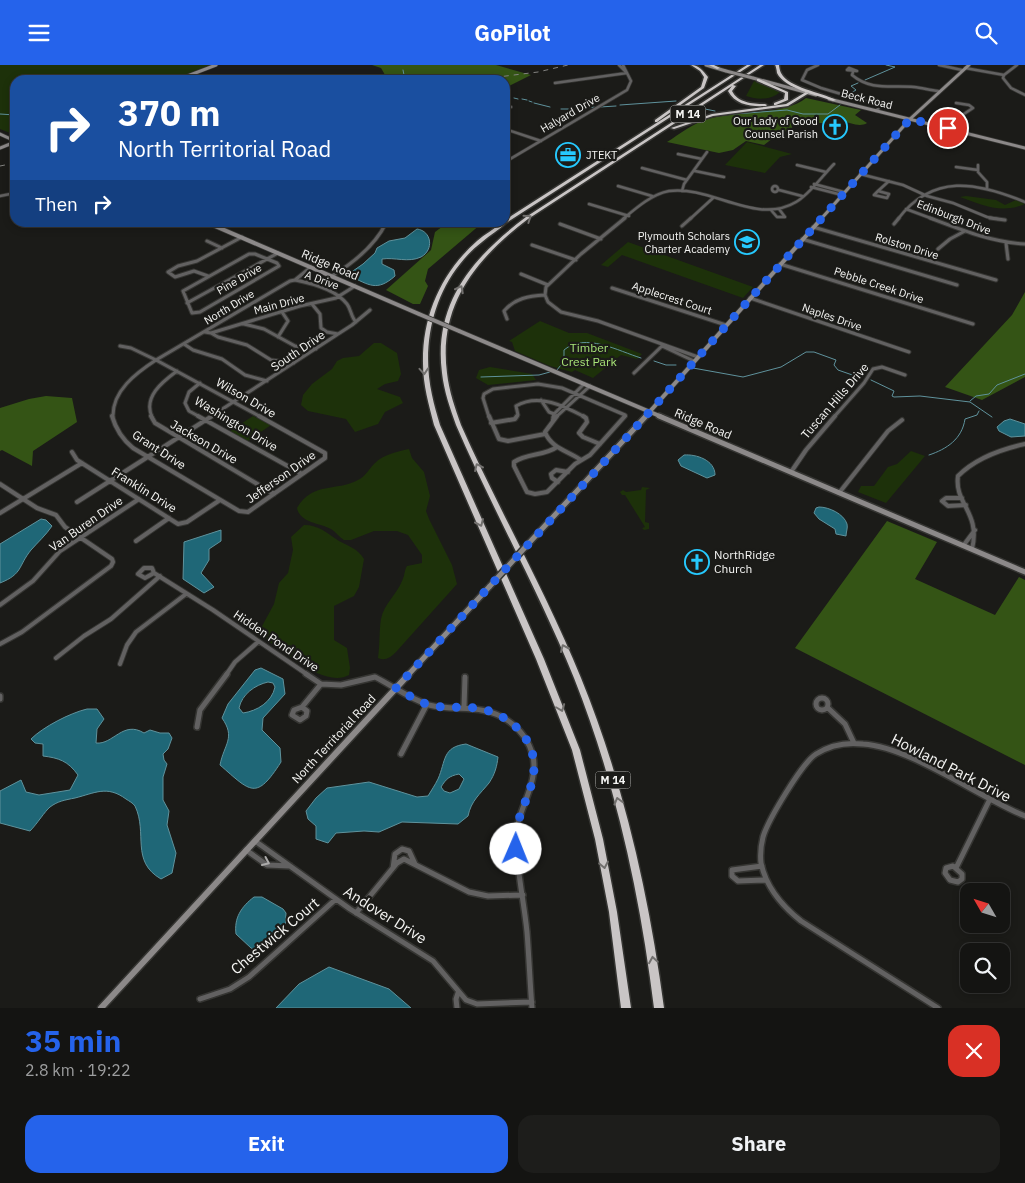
<!DOCTYPE html>
<html lang="en">
<head>
<meta charset="utf-8">
<style>
	:root { --surface:#141412; --page:#1d1d1b; --text:#f1f3f6; --muted:#9d9e9f; --line:#333332; --accent:#2563eb }
	body { margin:0; font-family:"IBM Plex Sans",sans-serif; background:var(--page); color:var(--text); height:100vh; display:flex; flex-direction:column; font-size:19px; white-space:nowrap }
	* { box-sizing:border-box; margin:0 }
	p { font-size:16px; color:var(--muted) }
	.icon { flex:none; width:28px; height:28px; fill:none; stroke:currentColor; stroke-width:2; stroke-linecap:round; stroke-linejoin:round }
	.map { position:relative; height:943px; overflow:hidden }
	.sheet { display:flex; flex-direction:column; background:var(--surface); flex:1 }
	.sheet>* { flex:none }
	.hud { position:absolute; left:10px; top:10px; width:500px; height:152px; border-radius:15px; box-shadow:0 2px 8px #0003,0 0 0 1px var(--line); background:#1a4fa0; color:#fff; overflow:hidden }
	.needle { width:32px; rotate:309deg }
	.fabs { position:absolute; left:960px; top:818px; display:grid; gap:10px }
	.fabs a { display:grid; place-items:center; width:50px; height:50px; border-radius:10px; background:var(--surface); box-shadow:0 2px 8px #0003,0 0 0 1px var(--line); font-size:25px }
	.pin { position:absolute; display:grid; place-items:center; width:42px; height:42px; color:#fff; margin:-21px; border:2px solid #fff; border-radius:50%; box-shadow:0 1px 5px #0007 }
	.me { position:absolute; width:55px; margin:-28px; rotate:1deg; stroke-linejoin:round; filter:drop-shadow(0 0 4px #0008) }
	.turn { display:flex; align-items:center; gap:18px; height:105px; padding:0 25px; font-size:22px }
	.turn .icon { width:65px; height:65px; stroke-width:2.5 }
	.turn b { display:block; font-size:35px; line-height:42px }
	.then { display:flex; align-items:center; height:48px; padding:0 25px; background:#0003; gap:10px; font-size:19px }
	.round { display:grid; place-items:center; flex:none; width:52px; height:52px; border-radius:15px; background:var(--page) }
	.summary { display:flex; align-items:center; justify-content:space-between; height:85px; padding:0 25px }
	h1 { font-size:30px; font-weight:800; line-height:38px; color:var(--accent) }
	.primary-button { display:flex; gap:10px; margin-top:auto; padding:10px 25px }
	.primary-button a { flex:1; height:58px; border-radius:15px; background:var(--accent); color:#fff; font-size:20px; font-weight:800; line-height:58px; text-align:center }
	.primary-button a+a { background:var(--page); color:var(--text) }
	header { display:flex; justify-content:space-between; align-items:center; height:65px; padding:0 25px; background:var(--accent); color:#fff; font-size:22px; font-weight:800 }
	.map>svg:first-child { display:block }
	.green { fill:#1d310a }
	.forest { fill:#345415 }
	.water { fill:#1f6777; stroke:#5f929c; fill-rule:evenodd }
	.lines { fill:none; stroke-linecap:round; stroke-linejoin:round }
	.stream { stroke:#5f929c; stroke-width:1 }
	.street-far3-casing { stroke:#353532; stroke-width:4 }
	.street-far2-casing { stroke:#353532; stroke-width:5 }
	.street-far1-casing { stroke:#353532; stroke-width:6 }
	.street-casing { stroke:#353532; stroke-width:8 }
	.secondary-far3-casing { stroke:#353532; stroke-width:4.5 }
	.secondary-far2-casing { stroke:#353532; stroke-width:5.5 }
	.secondary-far1-casing { stroke:#353532; stroke-width:8 }
	.secondary-casing { stroke:#353532; stroke-width:9 }
	.highway-casing { stroke:#353532; stroke-width:3 }
	.street-far3 { stroke:#626161; stroke-width:2.5 }
	.street-far2 { stroke:#626161; stroke-width:3 }
	.street-far1 { stroke:#626161; stroke-width:4 }
	.street { stroke:#626161; stroke-width:5 }
	.secondary-far3 { stroke:#8c8989; stroke-width:3 }
	.secondary-far2 { stroke:#8c8989; stroke-width:4 }
	.secondary-far1 { stroke:#8c8989; stroke-width:5 }
	.secondary { stroke:#8c8989; stroke-width:6 }
	.highway { fill:#c9c5c5; fill-rule:evenodd }
	.rail { stroke:#838381; stroke-width:1; stroke-dasharray:5 5; stroke-linecap:butt }
	.secondary-bridge-far2-casing { stroke:#353532; stroke-width:4.5; stroke-linecap:butt }
	.secondary-bridge-far1-casing { stroke:#353532; stroke-width:5.5; stroke-linecap:butt }
	.secondary-bridge-casing { stroke:#353532; stroke-width:8; stroke-linecap:butt }
	.secondary-bridge-far2 { stroke:#8c8989; stroke-width:3 }
	.secondary-bridge-far1 { stroke:#8c8989; stroke-width:4 }
	.secondary-bridge { stroke:#8c8989; stroke-width:5 }
	.oneway { stroke:#72706e }
	.oneway2 { stroke:#acabaa }
	.route { stroke:#2563eb; stroke-width:9; stroke-dasharray:0 16.2 }
	.labels { text-anchor:middle; stroke-width:4.5; stroke-linejoin:round; paint-order:stroke }
	.far-street-label { font-size:11px; fill:#f5f5f3; stroke:#1b1b18 }
	.shield { fill:#1b1b18; stroke:#b4b4b1; stroke-width:1 }
	.shield-label { font-size:11px; font-weight:bold; fill:#f5f5f3 }
	.far-poi-label { font-size:11px; fill:#f5f5f3; stroke:#1b1b18; text-anchor:end }
	.street-label { font-size:12px; fill:#f5f5f3; stroke:#1b1b18 }
	.park-label { font-size:12px; fill:#a7e377; stroke:#1b1b18 }
	.poi-label { font-size:12px; fill:#f5f5f3; stroke:#1b1b18; text-anchor:start }
	.near-street-label { font-size:15px; fill:#f5f5f3; stroke:#1b1b18 }
</style>
</head>
<body>
<header><svg class="icon" aria-label="menu" viewBox="0 0 24 24"><path d="M4 6h16M4 12h16M4 18h16"/></svg>GoPilot<svg class="icon" aria-label="search" viewBox="0 0 24 24"><circle cx="10" cy="10" r="6"/><path d="M15 15l6 6"/></svg></header>
<div class="map">
<svg width="1025" height="943" viewBox="0 0 1025 943">
	<rect width="100%" height="100%" fill="#1b1b18"/>
	<!-- green -->
	<path class="green" d="M0 0H210L172 15H15V70L0 64Z
		M754 16 774 23 780 27C771 35 758 35 746 31Z
		M747 77 792 89 780 92 765 108 725 100Z
		M966 131 996 135 1005 140 1016 135 1025 139C1001 149 982 140 960 132Z
		M628 177 753 222 743 233 622 190 608 202 601 200Z
		M540 256 569 268H587L642 289 637 294 621 290 593 313 575 305 572 307 550 301 515 286 512 277 509 276Z
		M374 278H381L397 288 401 309 398 316 385 319 377 324 400 332 403 338 385 347 378 359 355 367 346 354 308 346 301 340 303 330 312 319 332 304 337 296 343 293 359 291Z
		M490 302 532 309 536 315 488 320 476 313 479 305Z
		M253 351 271 360 248 376 230 366Z
		M409 384 412 393 424 407 430 431 426 446 429 454 452 500 457 519 396 587C390 593 385 596 378 593 380 580 379 566 381 554 384 539 397 529 402 516 405 510 404 506 407 501L422 498V490L408 470 397 466H374L351 475H344C339 472 336 467 331 464 320 458 300 458 297 443 313 416 336 427 358 415 366 411 368 405 374 399 384 389 396 387 409 384Z
		M911 386 925 391 886 438 858 427 861 421H874L888 402 897 399Z
		M642 422 650 423 646 425 645 457 649 458V464L644 465 642 463 645 462 625 430H622L620 427 623 425 626 427 641 425Z
		M304 460C319 460 327 468 339 476 350 482 357 483 364 494L359 522 354 531 334 541V575L347 583 350 603 349 610C324 624 281 584 260 570L261 563 274 539 279 518 288 508 293 485 291 472Z"/>
	<!-- forest -->
	<path class="forest" d="M372 0H496L531 10 505 23V15H388L381 3Z
		M806 33 861 45 855 50 867 58C859 63 850 57 841 56 834 54 829 57 822 58 810 59 803 53 791 59L793 65 781 67 764 80 746 76 733 85 719 88 667 77C680 69 693 58 708 54 737 45 784 51 806 33Z
		M447 158H455L465 161 481 159 428 204 425 216 428 221 420 239H413L386 225 431 185 435 167Z
		M1025 227V312L982 335 945 322 1012 250Z
		M46 331 72 333 77 357 33 386 32 401 2 385 0 386V343L29 334Z
		M887 456 937 477 915 514 995 550 1019 512 1025 515V700L795 583Z"/>
	<!-- water -->
	<path class="water" d="M417 164C432 166 434 185 421 192 408 198 395 192 382 194V199L394 205 395 211C377 227 369 220 350 211V208L363 199 375 188 377 183 389 176 405 173Z
		M1010 354 1025 359V371L1011 372 999 366 997 362 1004 356Z
		M684 390C696 389 715 395 715 410L707 413 681 401 678 395Z
		M819 442C829 442 844 449 847 459 848 463 846 467 846 471L836 469 835 464 819 454 814 448 816 443Z
		M41 454 46 455 52 461C46 470 38 477 31 485 18 501 23 509 0 518V479Z
		M221 465V476L209 484V495L201 508 214 522 204 528 183 514 184 477Z
		M261 603 283 614 285 629 263 653 262 665 280 683 281 697C256 736 251 727 220 700 224 679 236 673 222 653L228 639 255 605ZM268 617 273 618 275 622C272 637 257 646 243 648L239 643C242 629 255 620 268 617Z
		M87 644H97L104 654 97 664 96 678C113 680 123 655 144 668L150 665 160 668H169L172 673 168 684 163 689 164 695 167 699 163 712V735L169 746 167 760 176 788 172 808 161 814C130 796 148 768 135 741 133 738 129 736 126 734 107 720 95 728 75 733 65 735 58 736 50 742 45 746 37 759 30 766L0 758V726L21 715 26 727 39 730 70 725 78 710C68 696 59 693 43 691V679L35 678 31 674C43 662 70 648 87 644Z
		M466 679 498 692C497 701 495 709 489 718 480 729 471 736 468 751L458 759 402 757 379 767 364 766 336 768 328 778 316 774V761L308 754 306 746 316 733 327 723 369 717 417 732 428 731C431 726 435 720 438 714 446 696 442 682 466 679ZM459 709 464 714 459 724 450 728 444 726 441 722C446 714 449 711 459 709Z
		M254 832H262L283 844 286 848 285 864 279 875 259 886 251 883 236 869C234 853 241 842 254 832Z
		M329 902 389 924 411 943H276L299 919Z"/>
	<g class="lines">
		<!-- stream -->
		<path class="stream" d="M403 5 404 10 413 15
			M865 15 895 2 886 0
			M849 29 856 25 851 21 858 18
			M505 33H510
			M514 33 518 34
			M522 34 527 35
			M529 36 532 37
			M534 38 550 42
			M620 40 676 36
			M600 42 616 41
			M577 43H583
			M588 43 594 42
			M561 44H572
			M705 44 715 46
			M0 49 15 50
			M721 50 787 45 803 49H828L840 40
			M654 296 666 300H676
			M693 303 743 312 781 302 806 287H814L836 295 834 300 838 305 861 313
			M557 305 564 296V285C585 267 618 286 641 293
			M481 312 539 310 550 307
			M871 315 894 326 892 331 894 332 920 331 970 337 992 352
			M970 336 976 331 989 329 997 320 1025 309
			M929 390C947 384 962 374 965 354L977 350 979 346"/>
		<defs>
			<path id="street-far3" d="M619 0 627 8
				M818 0 807 5 802 15 821 23 878 40 880 42 876 46
				M939 0 962 5
				M1017 0 1004 10 1003 13 1011 23 1025 30
				M849 3 857 6 847 5Z
				M965 3 1004 10
				M853 7 852 10C871 26 891 20 914 22 922 23 930 25 938 26
				M555 18 627 8
				M505 45 511 42
				M943 51 955 56
				M944 62 973 43 969 40 956 38
				M505 64 541 76
				M678 89 702 94
				M505 97 627 25 631 16 623 0
				M797 100 826 107
				M978 100V107L987 117V124
				M956 102 978 105
				M642 103 687 115
				M695 106 724 112
				M860 109 903 120 927 131 953 138 987 152 998 154
				M814 119 844 127
				M618 121 652 131
				M772 124a3 3 0 1 1 6 0a3 3 0 1 1-6 0Z
				M811 122 842 130
				M779 125 802 131
				M682 126 684 119 707 87
				M878 126 889 129 887 133 874 130Z
				M878 126 889 116
				M0 131 15 128
				M589 139 629 151
				M906 144 933 154
				M771 145 777 152H785L779 144
				M623 154C636 143 652 129 669 126 711 120 756 161 796 137 809 130 823 110 834 99
				M690 154 713 133
				M898 154C933 108 977 117 1025 137"/>
			<path id="street-far2" d="M625 153 581 189 546 222 545 230 548 237 561 247 598 256 698 292
				M930 153C962 165 991 177 1025 179
				M990 153 1005 155
				M560 159 601 174
				M894 159 899 153
				M682 161 691 153
				M813 162 996 215
				M802 174 957 220
				M207 176 222 183
				M1006 178 1008 194
				M532 180 576 195
				M938 184 950 174 965 166
				M249 189H255L277 198 279 201 200 247 192 248 183 226Z
				M780 199 973 259
				M521 209 548 220
				M208 211 194 206 175 212 168 207 178 201 197 196 242 172
				M332 211C353 198 375 181 386 158
				M295 215C311 218 336 225 347 239 351 244 351 252 356 257
				M612 223 726 260
				M750 233 909 287
				M187 238 278 188
				M312 239 320 249 321 263 327 267 338 269
				M507 254 504 246C515 233 529 231 545 230
				M244 259 264 264 295 281 316 284
				M205 267 211 268 300 241 336 233 355 221
				M211 268 218 272 247 280 271 295 294 298
				M278 272 288 256 282 247
				M184 279 193 285 222 294 245 310 267 316
				M120 281 131 283 156 295
				M662 281 694 296
				M156 295 261 352
				M156 295 290 216 295 215 311 202
				M634 308 662 281
				M200 318 189 327 185 338 189 346 200 352
				M541 335 549 347 554 349
				M113 352C112 326 136 308 156 295
				M152 352C143 332 162 317 177 306
				M210 352 352 260 370 245
				M489 352 483 333 484 329 493 324 538 319 562 323 625 350 624 352
				M516 352 518 350 516 341C539 328 564 341 585 352
				M553 352 554 349 584 319
				M556 352 590 321
				M834 352 864 318 873 304 882 302 905 310"/>
			<path id="street-far1" d="M112 351C116 365 122 374 133 383L239 446 248 447 325 393V388L259 351
				M151 351 155 358 274 429
				M198 351 302 409
				M489 351 499 374 508 376 545 369
				M557 351 545 367C551 383 568 386 581 395
				M583 351 586 353 587 357 579 368 583 372 600 379
				M553 355 554 351
				M491 358 515 354 517 351
				M557 382C544 391 527 388 514 397V401L527 427 535 429 547 427 575 399 590 390 625 351
				M72 387 77 395 178 459 187 457 220 435
				M791 407 806 385 835 351
				M558 417 552 413 551 409 556 405 568 407
				M0 419 37 443 56 450 65 462 112 494 113 497 111 501 22 567 0 579
				M839 428 888 366 902 355
				M962 433H946L942 436 948 441 966 440
				M77 437 212 351
				M0 448 82 398
				M136 476 169 453
				M963 481 975 465
				M972 484C981 447 954 439 958 411 975 394 1002 384 1025 379
				M144 503H152L154 508 145 513 138 509Z
				M154 508 213 545 308 610
				M0 540 33 516 60 486 139 434
				M56 593 84 571 111 554 160 511
				M120 599 127 580 136 567 186 529
				M226 610 235 597 258 577"/>
			<path id="street" d="M306 609 321 619 341 620 375 612C393 621 410 634 429 640 456 647 482 638 507 655 519 663 529 676 533 691 539 721 515 746 516 776 517 806 524 837 527 867 529 892 530 918 532 943
				M0 631V634
				M816 639a6 6 0 1 1 12 0a6 6 0 1 1-12 0Z
				M302 642 307 646 306 651 300 655 292 650 294 645Z
				M302 642 321 619
				M464 642 465 612
				M828 643 845 659 854 678
				M197 662 200 645 227 609
				M401 689 427 639
				M255 776 350 844 433 896 466 935 477 939 532 937
				M246 785 267 800 290 801
				M762 801 732 805V811L738 816 766 815
				M953 801 962 809V814L958 817 950 815 945 808 946 803Z
				M393 803 395 789 402 784 409 786 415 799
				M956 803 989 736
				M356 848 397 798 404 794 469 827 488 831 523 830
				M200 934 230 924 249 912 336 834
				M457 943 456 934 458 928
				M938 943 801 856C782 841 766 822 761 798 760 789 761 780 763 772 768 755 802 698 816 689 830 680 846 677 863 679 911 682 978 732 1025 751"/>
			<path id="secondary-far3" d="M706 0 726 6
				M753 13 816 30
				M177 15 216 0
				M829 34 1025 83
				M0 69 15 76
				M0 83 15 77
				M821 154 910 54 969 0"/>
			<path id="secondary-far2" d="M208 158 419 249
				M459 266 662 352
				M645 352 822 153"/>
			<path id="secondary-far1" d="M659 351 1025 507
				M529 478 646 351
				M408 610 490 521"/>
			<path id="secondary" d="M101 943 409 609"/>
			<path id="highway" d="M691 0C699 0 703 6 708 12L704 23 657 57H655V55L701 22 704 12 700 6Z
				M709 0H714L720 3 717 4Z
				M747 0H751L506 158C499 165 490 170 482 177 474 183 466 191 460 199 431 235 422 285 432 330 434 340 437 350 440 360L544 594 580 685 603 774 617 847 631 943H621L609 847 595 774 572 685 536 594 434 360C429 340 423 320 423 299 422 251 441 208 477 176 485 169 494 164 502 158H505V155Z
				M760 0H764L733 20 736 21 732 26C738 38 753 39 765 39L767 40 766 41C752 42 735 40 728 26L732 21 528 154C477 193 438 239 447 308 449 326 455 343 461 360 499 445 546 527 581 613 624 719 649 830 664 943H654C640 830 616 719 574 613 539 527 493 445 456 360 450 343 444 326 442 308 433 238 473 192 526 152Z
				M775 0H779C779 2 780 6 781 8 789 23 821 27 836 35L833 36C817 30 785 24 777 8 777 7 776 1 775 0Z
				M757 14H759L788 27V35L776 40H774V38L784 34 785 28 757 16Z
				M806 27 809 28 788 41 713 51 674 64 671 63 712 49 786 39Z"/>
		</defs>
		<!-- street-far3 casing -->
		<use href="#street-far3" class="street-far3-casing"/>
		<!-- street-far2 casing -->
		<use href="#street-far2" class="street-far2-casing"/>
		<!-- street-far1 casing -->
		<use href="#street-far1" class="street-far1-casing"/>
		<!-- street casing -->
		<use href="#street" class="street-casing"/>
		<!-- secondary-far3 casing -->
		<use href="#secondary-far3" class="secondary-far3-casing"/>
		<!-- secondary-far2 casing -->
		<use href="#secondary-far2" class="secondary-far2-casing"/>
		<!-- secondary-far1 casing -->
		<use href="#secondary-far1" class="secondary-far1-casing"/>
		<!-- secondary casing -->
		<use href="#secondary" class="secondary-casing"/>
		<!-- highway casing -->
		<use href="#highway" class="highway-casing"/>
		<!-- street-far3 -->
		<use href="#street-far3" class="street-far3"/>
		<!-- street-far2 -->
		<use href="#street-far2" class="street-far2"/>
		<!-- street-far1 -->
		<use href="#street-far1" class="street-far1"/>
		<!-- street -->
		<use href="#street" class="street"/>
		<!-- secondary-far3 -->
		<use href="#secondary-far3" class="secondary-far3"/>
		<!-- secondary-far2 -->
		<use href="#secondary-far2" class="secondary-far2"/>
		<!-- secondary-far1 -->
		<use href="#secondary-far1" class="secondary-far1"/>
		<!-- secondary -->
		<use href="#secondary" class="secondary"/>
		<!-- highway -->
		<use href="#highway" class="highway"/>
		<!-- rail -->
		<path class="rail" d="M474 15 538 7 568 0
			M0 101 15 98"/>
		<defs>
			<path id="secondary-bridge-far2" d="M726 6 753 13"/>
			<path id="secondary-bridge-far1" d="M419 249 459 266"/>
			<path id="secondary-bridge" d="M490 521 529 478"/>
		</defs>
		<!-- secondary-bridge-far2 casing -->
		<use href="#secondary-bridge-far2" class="secondary-bridge-far2-casing"/>
		<!-- secondary-bridge-far1 casing -->
		<use href="#secondary-bridge-far1" class="secondary-bridge-far1-casing"/>
		<!-- secondary-bridge casing -->
		<use href="#secondary-bridge" class="secondary-bridge-casing"/>
		<!-- secondary-bridge-far2 -->
		<use href="#secondary-bridge-far2" class="secondary-bridge-far2"/>
		<!-- secondary-bridge-far1 -->
		<use href="#secondary-bridge-far1" class="secondary-bridge-far1"/>
		<!-- secondary-bridge -->
		<use href="#secondary-bridge" class="secondary-bridge"/>
	</g>
	<!-- one-way arrows -->
	<defs><path id="oneway-chevron" d="M-2-3.5L2.5 0L-2 3.5" fill="none" stroke-width="1.6" stroke-linecap="round" stroke-linejoin="round" transform="scale(1.25)"/></defs>
	<g class="oneway">
		<use href="#oneway-chevron" transform="translate(528 153) rotate(-34)"/>
		<use href="#oneway-chevron" transform="translate(460 224) rotate(-63)"/>
		<use href="#oneway-chevron" transform="translate(424 306) rotate(86)"/>
		<use href="#oneway-chevron" transform="translate(478 402) rotate(-115)"/>
		<use href="#oneway-chevron" transform="translate(480 458) rotate(66)"/>
		<use href="#oneway-chevron" transform="translate(564 583) rotate(-114)"/>
		<use href="#oneway-chevron" transform="translate(561 643) rotate(69)"/>
		<use href="#oneway-chevron" transform="translate(618 736) rotate(-105)"/>
		<use href="#oneway-chevron" transform="translate(604 800) rotate(79)"/>
		<use href="#oneway-chevron" transform="translate(653 895) rotate(-99)"/>
	</g>
	<use class="oneway2" href="#oneway-chevron" transform="translate(266 797) rotate(24)"/>
	<g class="lines">
		<!-- route -->
		<path class="route" d="M516 784C513 749 533 732 534 703 535 671 506 647 476 643 460 641 445 644 430 640 418 637 407 629 396 623L628 371 910 54 948 63"/>
	</g>
	<!-- icons -->
	<defs>
		<symbol id="church-ring" viewBox="-11 -11 22 22"><circle r="9.5" fill="#1b1b18" stroke="#26c9fe" stroke-width="1.5"/><path d="M-1.2-6h2.4v3.5h3.3v2.4h-3.3V6h-2.4V-.1h-3.3v-2.4h3.3Z" fill="#26c9fe"/></symbol>
		<symbol id="office-ring" viewBox="-11 -11 22 22"><circle r="9.5" fill="#1b1b18" stroke="#26c9fe" stroke-width="1.5"/><path d="M-6-3h4V-5.5h4V-3h4V5H-6ZM-1-4.5V-3h2v-1.5ZM-6 0V1H6V0Z" fill="#26c9fe"/></symbol>
		<symbol id="school-ring" viewBox="-11 -11 22 22"><circle r="9.5" fill="#1b1b18" stroke="#26c9fe" stroke-width="1.5"/><path d="M0-5L7-2L0 1L-7-2ZM-4 1L0 2.5L4 1V4Q0 6-4 4Z" fill="#26c9fe"/></symbol>
	</defs>
	<g fill-rule="evenodd">
		<use href="#church-ring" x="821" y="48" width="28" height="28"/>
		<use href="#office-ring" x="554" y="76" width="28" height="28"/>
		<use href="#school-ring" x="733" y="163" width="28" height="28"/>
		<use href="#church-ring" x="683" y="483" width="28" height="28"/>
	</g>
	<g class="labels">
		<!-- far-street labels -->
		<g class="far-street-label">
			<text transform="translate(867 34) rotate(14)" y="4">Beck Road</text>
			<text transform="translate(570 48) rotate(-30)" y="4">Halyard Drive</text>
			<text transform="translate(954 152) rotate(21)" y="4">Edinburgh Drive</text>
			<text transform="translate(907 181) rotate(17)" y="4">Rolston Drive</text>
			<text transform="translate(239 214) rotate(-30)" y="4">Pine Drive</text>
			<text transform="translate(322 215) rotate(20)" y="4">A Drive</text>
			<text transform="translate(879 220) rotate(18)" y="4">Pebble Creek Drive</text>
			<text transform="translate(672 233) rotate(18)" y="4">Applecrest Court</text>
			<text transform="translate(279 239) rotate(-15)" y="4">Main Drive</text>
			<text transform="translate(229 242) rotate(-31)" y="4">North Drive</text>
			<text transform="translate(832 252) rotate(19)" y="4">Naples Drive</text>
		</g>
		<!-- shield labels -->
		<g class="shield">
			<rect x="670.5" y="40.5" width="35" height="17" rx="4"/>
			<rect x="595.5" y="706.5" width="35" height="17" rx="4"/>
		</g>
		<g class="shield-label">
			<text x="688" y="53">M 14</text>
			<text x="613" y="719">M 14</text>
		</g>
		<!-- far-poi labels -->
		<g class="far-poi-label">
			<text x="818" y="60">Our Lady of Good<tspan x="818" dy="13">Counsel Parish</tspan></text>
			<text x="586" y="94" text-anchor="start">JTEKT</text>
			<text x="730" y="175">Plymouth Scholars<tspan x="730" dy="13">Charter Academy</tspan></text>
		</g>
		<!-- street labels -->
		<g class="street-label">
			<text transform="translate(330 200) rotate(23)" y="4">Ridge Road</text>
			<text transform="translate(298 286) rotate(-34)" y="4">South Drive</text>
			<text transform="translate(246 333) rotate(30)" y="4">Wilson Drive</text>
			<text transform="translate(835 336) rotate(-49)" y="4">Tuscan Hills Drive</text>
			<text transform="translate(236 359) rotate(31)" y="4">Washington Drive</text>
			<text transform="translate(703 359) rotate(23)" y="4">Ridge Road</text>
			<text transform="translate(204 377) rotate(30)" y="4">Jackson Drive</text>
			<text transform="translate(159 385) rotate(33)" y="4">Grant Drive</text>
			<text transform="translate(281 412) rotate(-35)" y="4">Jefferson Drive</text>
			<text transform="translate(144 425) rotate(32)" y="4">Franklin Drive</text>
			<text transform="translate(86 459) rotate(-35)" y="4">Van Buren Drive</text>
			<text transform="translate(276 576) rotate(34)" y="4">Hidden Pond Drive</text>
			<text transform="translate(334 674) rotate(-47)" y="4">North Territorial Road</text>
		</g>
		<!-- park labels -->
		<g class="park-label">
			<text x="589" y="287">Timber<tspan x="589" dy="14">Crest Park</tspan></text>
		</g>
		<!-- poi labels -->
		<g class="poi-label">
			<text x="714" y="494">NorthRidge<tspan x="714" dy="14">Church</tspan></text>
		</g>
		<!-- near-street labels -->
		<g class="near-street-label">
			<text transform="translate(951 703) rotate(27)" y="5">Howland Park Drive</text>
			<text transform="translate(385 850) rotate(32)" y="5">Andover Drive</text>
			<text transform="translate(275 871) rotate(-40)" y="5">Chestwick Court</text>
		</g>
	</g>
</svg>
<div class="fabs">
<a><svg class="needle" viewBox="-14 -14 28 28"><path d="M0-13l5 13h-10z" fill="#e53935"/><path d="M0 13l5-13h-10z" fill="#9d9e9f"/></svg></a>
<a><svg class="icon" aria-label="search" viewBox="0 0 24 24"><circle cx="10" cy="10" r="6"/><path d="M15 15l6 6"/></svg></a>
</div>
<div class="pin" style="left:948px;top:63px;background:#d93025"><svg class="icon" aria-label="arrive" viewBox="0 0 24 24"><path d="M6 21V4h12l-3 4 3 4H6"/></svg></div>
<svg class="me" style="left:516px;top:784px" viewBox="-20 -20 40 40"><circle r="19" fill="#fff"/><path d="M0-13L10 11 0 6-10 11z" fill="#2563eb"/></svg>
<div class="hud">
<div class="turn"><svg class="icon" aria-label="right" viewBox="0 0 24 24"><path d="M7 20v-9h11M14 6l5 5-5 5"/></svg><div><b>370 m</b>North Territorial Road</div></div>
<div class="then">Then<svg class="icon" aria-label="right" viewBox="0 0 24 24"><path d="M7 20v-9h11M14 6l5 5-5 5"/></svg></div>
</div>
</div>
<section class="sheet">
<div class="summary"><div><h1>35 min</h1><p>2.8 km · 19:22</p></div><a class="round" style="background:#d93025;color:#fff"><svg class="icon" aria-label="close" viewBox="0 0 24 24"><path d="M6 6l12 12M18 6L6 18"/></svg></a></div>
<div class="primary-button"><a>Exit</a><a>Share</a></div>
</section>
</body>
</html>
